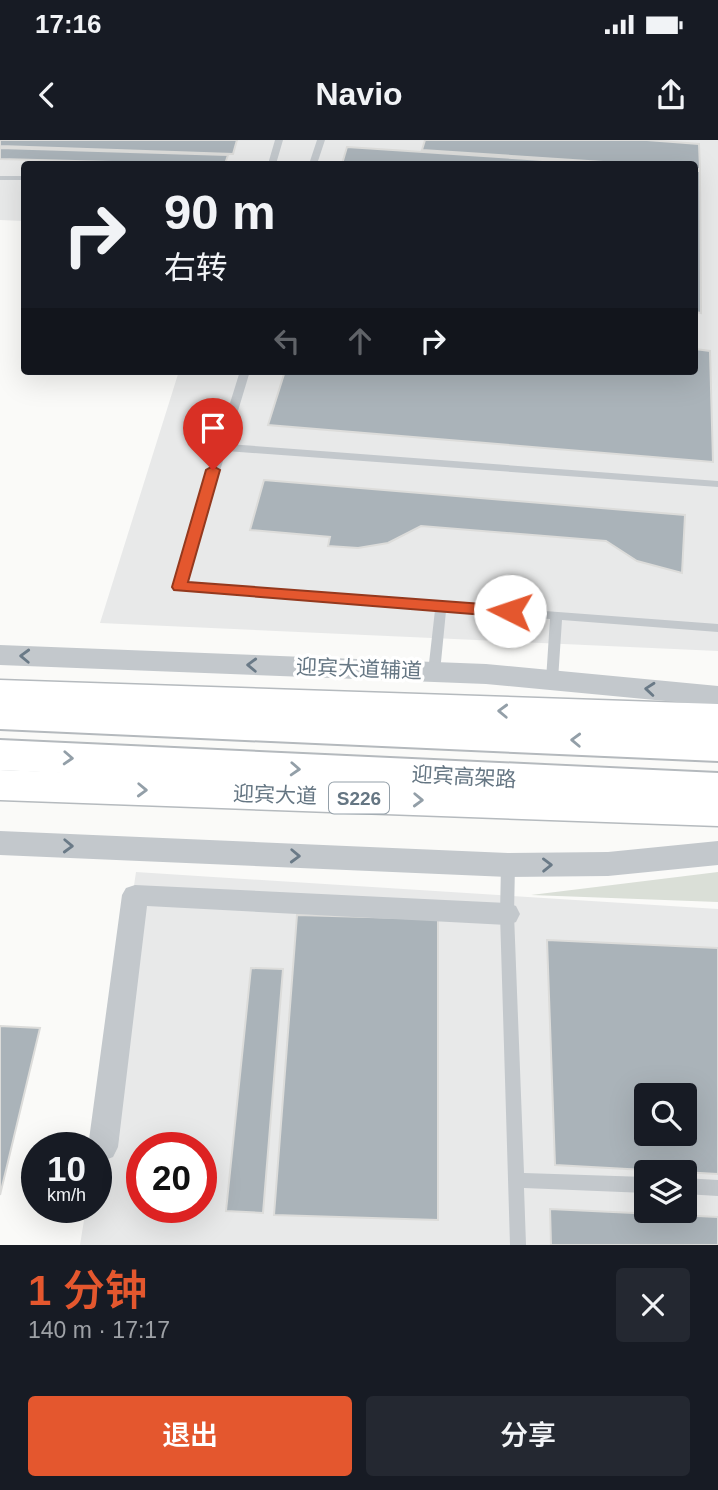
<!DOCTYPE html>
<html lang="zh">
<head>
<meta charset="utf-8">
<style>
	:root { --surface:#171b24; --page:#242831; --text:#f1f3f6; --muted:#9ea1a6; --accent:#e4572e }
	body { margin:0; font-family:Helvetica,"Noto Sans SC",sans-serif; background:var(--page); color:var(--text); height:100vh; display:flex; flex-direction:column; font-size:26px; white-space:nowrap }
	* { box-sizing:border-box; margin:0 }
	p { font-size:23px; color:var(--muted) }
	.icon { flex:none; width:38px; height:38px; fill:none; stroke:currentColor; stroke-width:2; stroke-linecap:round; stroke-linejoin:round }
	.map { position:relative; height:1105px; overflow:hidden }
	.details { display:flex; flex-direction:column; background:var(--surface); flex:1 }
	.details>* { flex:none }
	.hud { position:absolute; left:21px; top:21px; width:677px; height:214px; border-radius:7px; box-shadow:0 7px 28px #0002; background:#171b24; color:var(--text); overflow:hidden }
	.buttons { position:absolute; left:634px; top:943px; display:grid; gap:14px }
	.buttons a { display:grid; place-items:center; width:63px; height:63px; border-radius:7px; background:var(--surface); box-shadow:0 7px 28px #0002; font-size:35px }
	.speed { position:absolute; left:21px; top:992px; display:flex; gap:14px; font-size:35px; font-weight:700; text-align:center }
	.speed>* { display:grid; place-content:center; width:91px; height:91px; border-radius:50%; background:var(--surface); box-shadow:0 7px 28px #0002; line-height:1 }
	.speed small { font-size:18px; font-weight:400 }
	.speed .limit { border:10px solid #d22; background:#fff; color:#111 }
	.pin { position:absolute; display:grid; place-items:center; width:60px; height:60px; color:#fff; margin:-72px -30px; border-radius:50% 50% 50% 0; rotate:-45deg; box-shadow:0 0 7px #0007 }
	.pin .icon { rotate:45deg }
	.me { position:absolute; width:77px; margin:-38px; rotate:274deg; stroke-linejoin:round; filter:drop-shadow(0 0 5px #0008) }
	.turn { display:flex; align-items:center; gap:24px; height:147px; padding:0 28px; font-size:32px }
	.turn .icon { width:91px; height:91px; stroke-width:2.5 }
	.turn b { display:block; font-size:49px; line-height:60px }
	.lanes { display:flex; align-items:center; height:66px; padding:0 28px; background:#0003; justify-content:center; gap:35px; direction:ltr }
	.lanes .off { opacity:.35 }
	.round { display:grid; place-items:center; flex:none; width:74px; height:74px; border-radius:7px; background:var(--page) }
	.summary { display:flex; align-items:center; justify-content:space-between; height:119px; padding:0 28px }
	h1 { font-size:42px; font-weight:600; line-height:52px; color:var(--accent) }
	.cta { display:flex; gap:14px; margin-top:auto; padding:14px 28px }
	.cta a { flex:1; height:80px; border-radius:7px; background:var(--accent); color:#fff; font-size:28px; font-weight:600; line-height:80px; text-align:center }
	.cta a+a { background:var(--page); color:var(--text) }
	.status { display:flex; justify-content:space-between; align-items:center; height:49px; padding:0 35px; background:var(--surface); direction:ltr }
	.status svg { height:19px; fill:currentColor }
	header { display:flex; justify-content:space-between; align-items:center; height:91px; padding:0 28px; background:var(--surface); font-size:32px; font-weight:600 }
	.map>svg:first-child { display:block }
	.built { fill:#e8e9e9; fill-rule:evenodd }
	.green { fill:#dadfd7 }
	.building { fill:#aab3b9; stroke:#dcdcda; stroke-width:2; fill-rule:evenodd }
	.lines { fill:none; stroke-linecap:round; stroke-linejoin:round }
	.primary-casing { stroke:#b5babe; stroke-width:3 }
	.trunk-casing { stroke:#b4b9bd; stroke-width:4 }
	.service { fill:#c3c8cc; fill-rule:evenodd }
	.minor { fill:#c3c8cc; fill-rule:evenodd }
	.tertiary { fill:#c3c8cc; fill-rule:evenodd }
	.primary { fill:#fff; fill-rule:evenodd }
	.trunk { fill:#fff; fill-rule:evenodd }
	.oneway { stroke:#6a7a87 }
	.oneway2 { stroke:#939fa8 }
	.route { fill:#e4572e; stroke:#94391e; stroke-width:2 }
	.labels { text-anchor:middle; stroke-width:7; stroke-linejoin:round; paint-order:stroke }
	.shield { fill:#fff; stroke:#939fa8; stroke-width:2 }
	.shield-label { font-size:19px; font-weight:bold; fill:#657683 }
	.street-label { font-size:21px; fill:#657683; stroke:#fff }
</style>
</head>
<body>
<div class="status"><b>17:16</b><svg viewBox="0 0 49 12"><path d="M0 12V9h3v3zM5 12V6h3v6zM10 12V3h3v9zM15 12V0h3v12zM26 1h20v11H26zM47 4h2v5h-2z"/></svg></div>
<header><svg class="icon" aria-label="back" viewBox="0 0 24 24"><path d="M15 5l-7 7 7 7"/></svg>Navio<svg class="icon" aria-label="share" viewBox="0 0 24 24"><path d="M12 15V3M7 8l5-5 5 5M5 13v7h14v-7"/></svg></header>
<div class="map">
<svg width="718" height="1105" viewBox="0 0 718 1105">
	<rect width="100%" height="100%" fill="#fafaf8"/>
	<!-- built -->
	<path class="built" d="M0 0H718V511L100 483 179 231H695V24H24V81L0 80Z
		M136 732 718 769V1105H80L86 1068H96L95 1008ZM646 956H684V994H646ZM142 1008H201V1068H142ZM646 1032H684V1071H646Z"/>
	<!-- green -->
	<path class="green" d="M718 732V762L531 755Z"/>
	<!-- building -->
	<path class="building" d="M0 0H237L233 14 0 6Z
		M425 0H647L699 4 700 29H695V24H634L422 10Z
		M347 7 603 24H342Z
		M0 8 228 15 225 24H188L0 19Z
		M695 31H700L701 173 695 172Z
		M695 209 710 211 713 322 268 285 285 231H695Z
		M264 340 685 375 682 433 637 421 606 401 421 386 388 403 358 408 328 406 330 397 250 390Z
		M297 775 438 779V1080L274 1075Z
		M547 800 718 808V1034L555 1025ZM646 956H684V994H646Z
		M251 828 283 829 263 1073 226 1071Z
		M0 886 40 888 0 1055Z
		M550 1069 718 1077V1105H551Z"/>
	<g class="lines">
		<defs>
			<path id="primary" d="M0 540 718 564V592L0 566Z
				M0 630 718 656V686L0 660Z"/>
			<path id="trunk" d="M0 561 718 591V621L0 589Z
				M0 600 718 633V665L0 630Z"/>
		</defs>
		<!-- primary casing -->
		<use href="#primary" class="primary-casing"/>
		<!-- trunk casing -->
		<use href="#trunk" class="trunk-casing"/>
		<!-- service -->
		<path class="service" d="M275 0H283L276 24H268Z
			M317 0H325L317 24H309Z
			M0 36H24V40H0Z
			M240 231H250L228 304 718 341V347L226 311 186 444 718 484V492L562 480 558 540 552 544 546 540 550 479 446 471 440 532 434 536 428 532 435 470 175 450 173 447 216 309 215 307 217 305Z
			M508 720 513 721 515 725 514 774 524 1033 646 1037V1053L524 1048 526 1105H510L500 774 501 725 503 721Z
			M684 1038 718 1040V1056L684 1054Z"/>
		<!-- minor -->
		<path class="minor" d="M135 745 507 763 516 766 520 774 516 782 507 785 147 766 118 1007 113 1017 103 1021 96 1018V1008L88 1007 122 755 126 748Z"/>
		<!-- tertiary -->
		<path class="tertiary" d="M0 505 486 524 718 546V566L486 544 0 525Z
			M0 691 508 713 608 712 718 701V725L608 736 508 737 0 715Z"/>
		<!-- primary -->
		<use href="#primary" class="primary"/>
		<!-- trunk -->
		<use href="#trunk" class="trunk"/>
	</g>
	<!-- one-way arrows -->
	<defs><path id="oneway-chevron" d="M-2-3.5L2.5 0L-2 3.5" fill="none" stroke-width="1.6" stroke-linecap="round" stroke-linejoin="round" transform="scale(1.75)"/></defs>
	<g class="oneway">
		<use href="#oneway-chevron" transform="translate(25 516) rotate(-178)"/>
		<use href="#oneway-chevron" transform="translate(252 525) rotate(-178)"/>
		<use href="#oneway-chevron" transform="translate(650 549) rotate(-175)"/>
		<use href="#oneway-chevron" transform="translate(68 706) rotate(2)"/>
		<use href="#oneway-chevron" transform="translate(295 716) rotate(2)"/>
		<use href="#oneway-chevron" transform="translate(547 725) rotate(-1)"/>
	</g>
	<g class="oneway2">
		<use href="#oneway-chevron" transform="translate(503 571) rotate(-178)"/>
		<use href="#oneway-chevron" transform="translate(576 600) rotate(-178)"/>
		<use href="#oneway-chevron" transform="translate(68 618) rotate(3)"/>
		<use href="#oneway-chevron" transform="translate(295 629) rotate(3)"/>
		<use href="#oneway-chevron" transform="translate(142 650) rotate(2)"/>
		<use href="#oneway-chevron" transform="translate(418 660) rotate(2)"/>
	</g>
	<!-- route -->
	<path class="route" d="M213 326 220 330 188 442 510 466 518 471 510 477 174 450 172 447 206 330Z"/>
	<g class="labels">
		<!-- shield labels -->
		<rect class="shield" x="329" y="642.5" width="60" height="31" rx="5"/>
		<g class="shield-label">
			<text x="359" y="665">S226</text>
		</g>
		<!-- street labels -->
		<g class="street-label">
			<text transform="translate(359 529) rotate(2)" y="7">迎宾大道辅道</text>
			<text transform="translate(464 637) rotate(3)" y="7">迎宾高架路</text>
			<text transform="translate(275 655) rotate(2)" y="7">迎宾大道</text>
		</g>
	</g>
</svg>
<div class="buttons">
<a><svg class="icon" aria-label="search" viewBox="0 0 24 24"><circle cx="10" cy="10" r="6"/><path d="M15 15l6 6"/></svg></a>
<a><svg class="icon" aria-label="layers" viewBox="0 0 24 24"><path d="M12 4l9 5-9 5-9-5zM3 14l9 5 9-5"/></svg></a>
</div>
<div class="speed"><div>10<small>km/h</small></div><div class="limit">20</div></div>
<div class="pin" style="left:213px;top:330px;background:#d93025"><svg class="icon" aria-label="arrive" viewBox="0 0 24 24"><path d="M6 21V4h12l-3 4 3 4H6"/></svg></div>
<svg class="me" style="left:510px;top:471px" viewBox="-20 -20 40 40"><circle r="19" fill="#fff"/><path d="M0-13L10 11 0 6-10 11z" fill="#e4572e"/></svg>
<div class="hud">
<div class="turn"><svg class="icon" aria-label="right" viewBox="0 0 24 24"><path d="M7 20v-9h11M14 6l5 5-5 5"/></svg><div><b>90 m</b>右转</div></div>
<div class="lanes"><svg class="icon off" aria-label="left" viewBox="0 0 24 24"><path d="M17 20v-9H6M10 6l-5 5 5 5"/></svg><svg class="icon off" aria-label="ahead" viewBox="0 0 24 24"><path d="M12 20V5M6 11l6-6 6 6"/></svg><svg class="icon" aria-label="right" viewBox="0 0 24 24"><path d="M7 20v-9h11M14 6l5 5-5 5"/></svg></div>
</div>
</div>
<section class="details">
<div class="summary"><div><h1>1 分钟</h1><p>140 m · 17:17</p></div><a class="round"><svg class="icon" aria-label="close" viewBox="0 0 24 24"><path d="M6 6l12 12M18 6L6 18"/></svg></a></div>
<div class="cta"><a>退出</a><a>分享</a></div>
</section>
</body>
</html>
